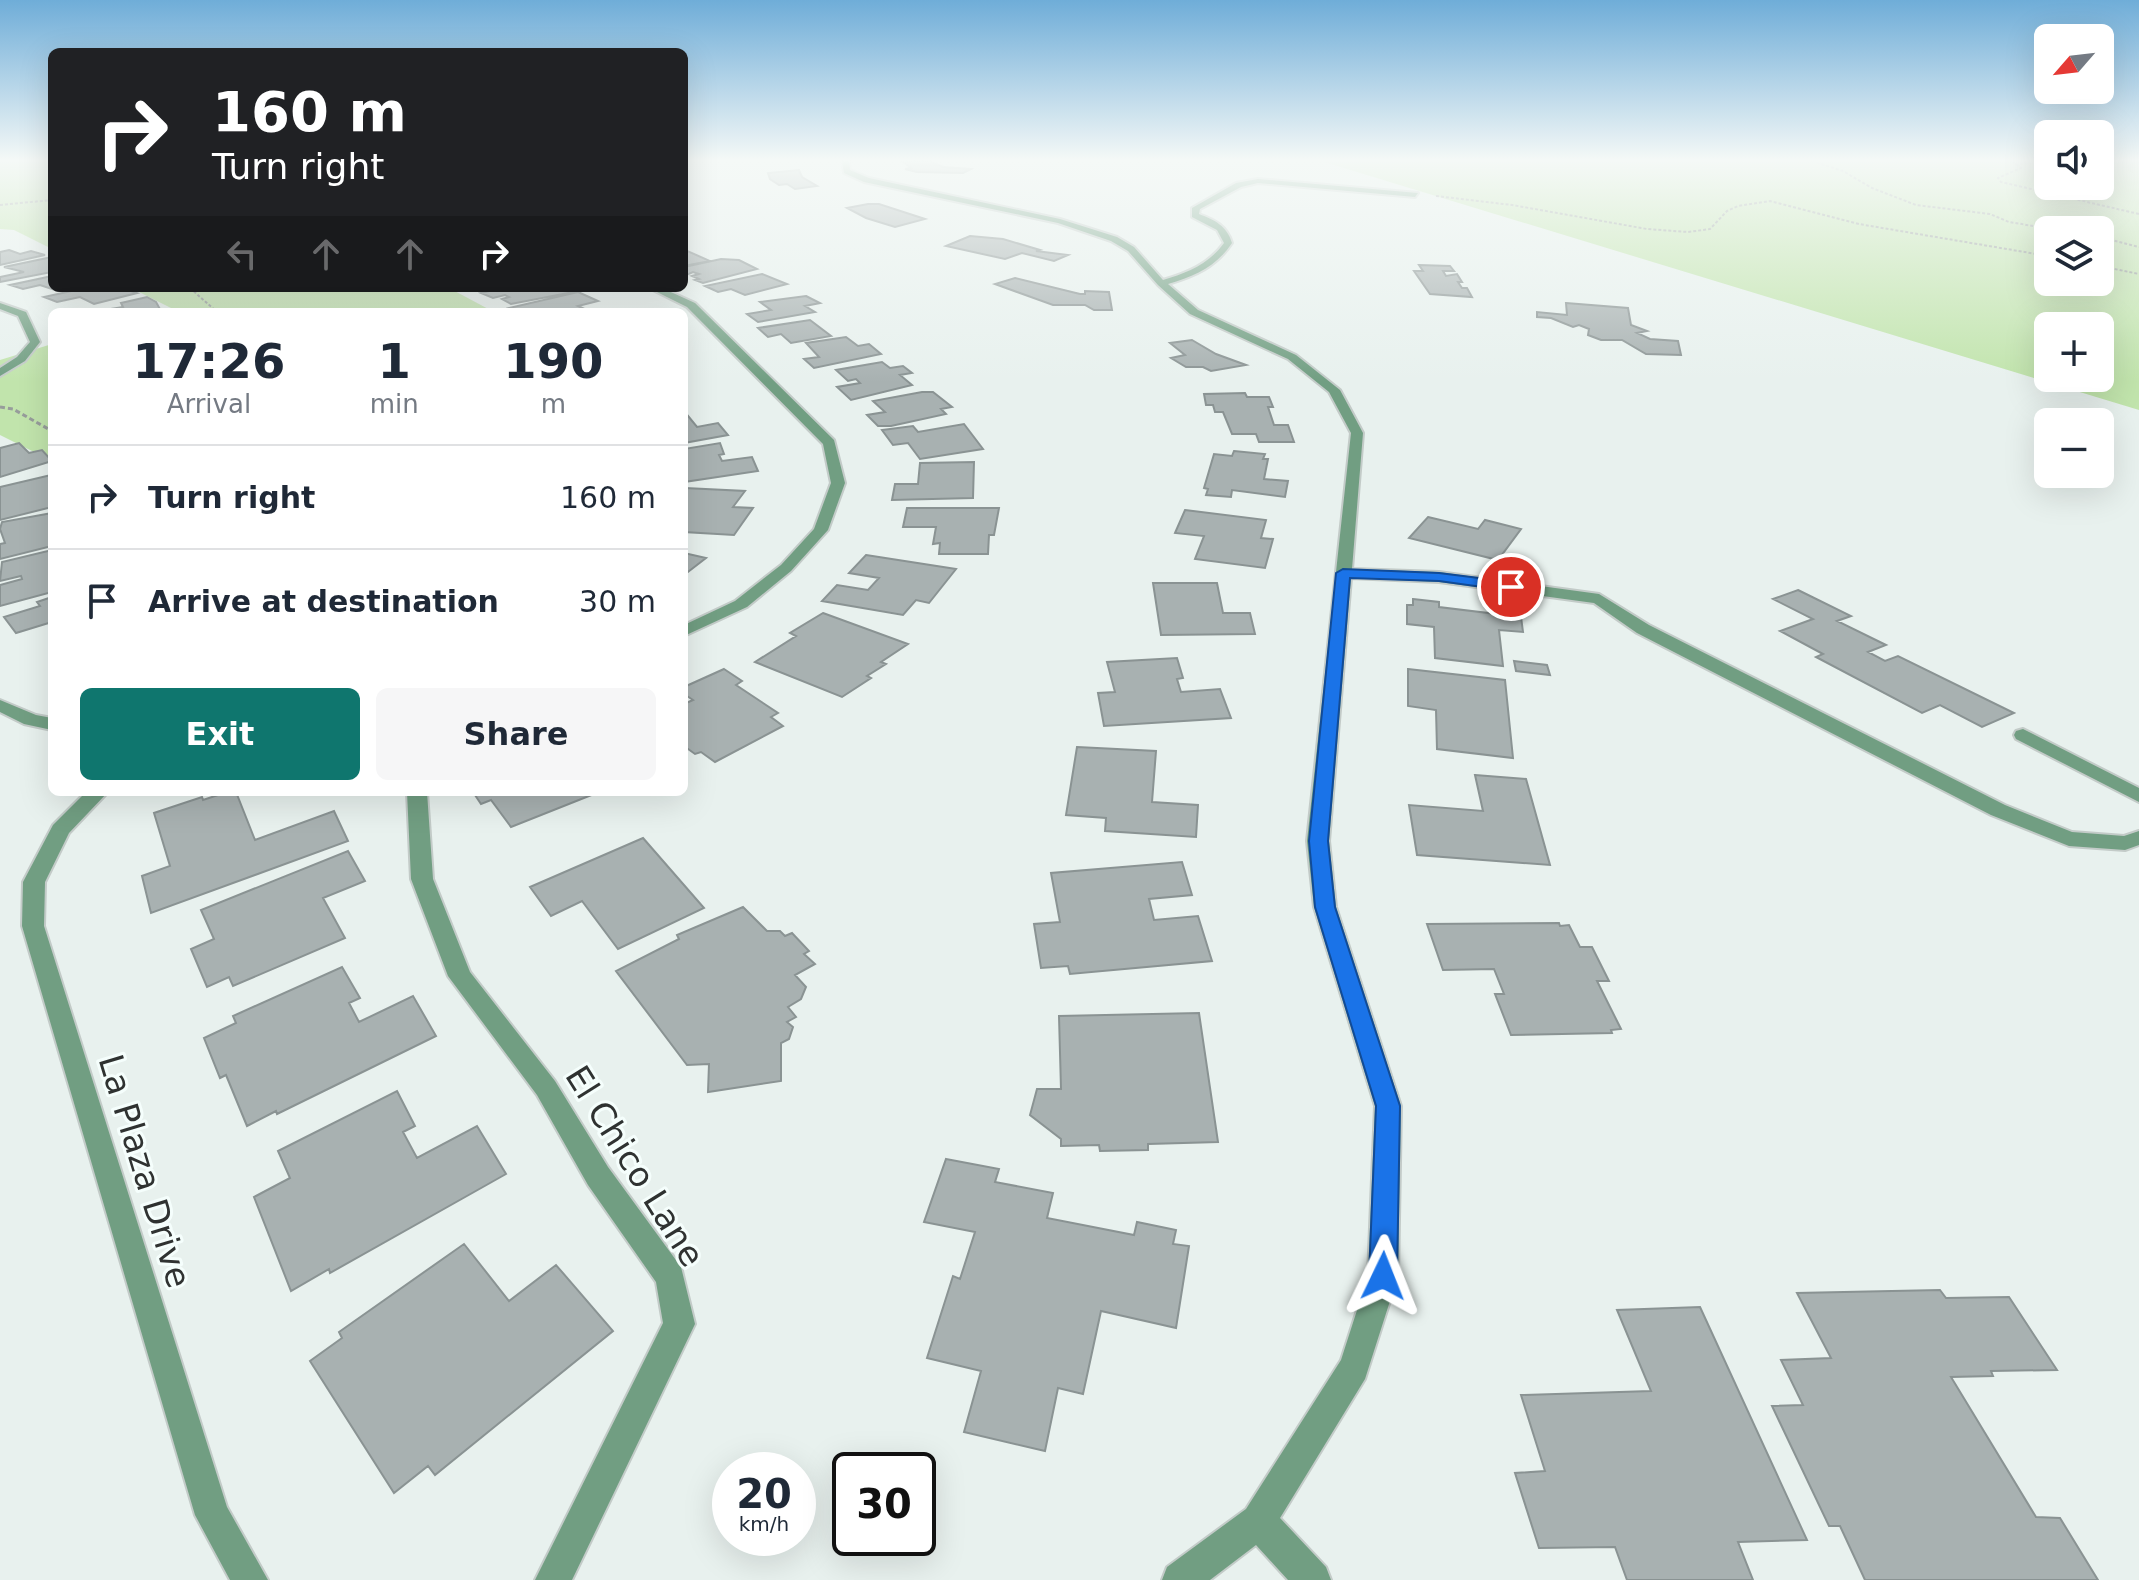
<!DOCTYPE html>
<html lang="en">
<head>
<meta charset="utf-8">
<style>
	:root { --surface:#fff; --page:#f6f6f7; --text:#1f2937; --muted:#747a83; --line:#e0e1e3; --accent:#0f766e }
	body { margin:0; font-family:"DejaVu Sans",sans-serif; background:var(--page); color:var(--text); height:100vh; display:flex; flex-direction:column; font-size:30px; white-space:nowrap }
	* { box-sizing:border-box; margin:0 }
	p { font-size:26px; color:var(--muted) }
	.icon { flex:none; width:44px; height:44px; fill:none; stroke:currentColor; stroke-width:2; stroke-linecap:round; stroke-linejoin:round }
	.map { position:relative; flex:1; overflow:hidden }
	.panel { position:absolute; left:48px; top:308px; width:640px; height:488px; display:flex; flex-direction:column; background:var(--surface); border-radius:12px; box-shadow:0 8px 32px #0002 }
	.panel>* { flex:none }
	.top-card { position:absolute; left:48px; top:48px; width:640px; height:244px; border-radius:12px; box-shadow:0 8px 32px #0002; background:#202124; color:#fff; overflow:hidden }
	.needle { width:52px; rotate:242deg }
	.tools { position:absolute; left:2034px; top:24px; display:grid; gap:16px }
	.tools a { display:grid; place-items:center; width:80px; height:80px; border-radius:12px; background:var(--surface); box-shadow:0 8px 32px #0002; font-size:40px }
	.speed { position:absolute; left:712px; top:1452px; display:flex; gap:16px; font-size:40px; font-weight:700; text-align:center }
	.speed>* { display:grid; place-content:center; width:104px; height:104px; border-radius:50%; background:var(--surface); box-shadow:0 8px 32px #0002; line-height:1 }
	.speed small { font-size:20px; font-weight:400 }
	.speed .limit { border:4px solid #111; border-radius:12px; background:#fff; color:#111 }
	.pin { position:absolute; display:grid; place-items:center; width:68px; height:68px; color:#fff; margin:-34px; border:4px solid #fff; border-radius:50%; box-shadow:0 2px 8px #0007 }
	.me { position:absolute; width:88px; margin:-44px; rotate:2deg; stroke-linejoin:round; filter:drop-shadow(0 0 6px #0008) }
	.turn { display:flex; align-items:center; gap:28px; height:168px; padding:0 32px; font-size:36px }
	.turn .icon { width:104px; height:104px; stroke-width:2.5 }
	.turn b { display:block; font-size:56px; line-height:68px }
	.lanes { display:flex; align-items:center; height:76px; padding:0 32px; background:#0003; justify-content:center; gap:40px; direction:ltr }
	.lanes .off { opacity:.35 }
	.eta { display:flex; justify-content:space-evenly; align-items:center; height:136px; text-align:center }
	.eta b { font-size:48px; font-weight:800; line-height:56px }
	.action { display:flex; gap:16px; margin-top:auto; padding:16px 32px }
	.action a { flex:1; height:92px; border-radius:12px; background:var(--accent); color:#fff; font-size:32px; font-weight:800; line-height:92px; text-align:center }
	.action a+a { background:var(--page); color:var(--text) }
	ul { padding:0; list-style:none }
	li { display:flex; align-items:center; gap:24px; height:104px; padding:0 32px; border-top:2px solid var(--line) }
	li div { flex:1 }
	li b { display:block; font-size:30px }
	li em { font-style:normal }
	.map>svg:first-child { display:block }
	.green { fill:#c1e4ac; fill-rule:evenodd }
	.building { fill:#a8b1b1; stroke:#8a9393; stroke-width:2 }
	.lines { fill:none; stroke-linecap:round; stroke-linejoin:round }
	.minor-casing { stroke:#c3cbc8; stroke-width:4 }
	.path-far1 { stroke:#979d9b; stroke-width:2; stroke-dasharray:3 2; stroke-linecap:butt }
	.path { stroke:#979d9b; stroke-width:3; stroke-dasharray:5 3; stroke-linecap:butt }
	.minor { fill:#719e82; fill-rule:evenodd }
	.route { fill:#1a73e8; stroke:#114b97; stroke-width:2 }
	.labels { text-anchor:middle; stroke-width:6; stroke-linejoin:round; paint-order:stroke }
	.near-street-label { font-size:34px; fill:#2f3231; stroke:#f5fefc }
</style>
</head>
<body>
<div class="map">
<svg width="2139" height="1580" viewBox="0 0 2139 1580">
	<rect width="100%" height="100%" fill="#e8f1ee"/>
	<!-- green -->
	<path class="green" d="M0 161H52V249L14 230 0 229Z
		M1321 161H2048V186H2100V161H2139V410ZM2048 230H2100V282H2048ZM2048 326H2100V378H2048Z
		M131 288H449L494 312H179Z
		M52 344V461L0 435V360Z"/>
	<!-- building -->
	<path class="building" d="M930 161 943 167 971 169 963 173 917 172 905 169 911 168 903 162Z
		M799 170 802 177 817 186 795 189 787 184 779 185 770 179 768 173Z
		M868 204H879L925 219 895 227 866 218 847 208Z
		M970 236 1003 239 1040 250 1036 251 1068 255 1054 261 1022 253 1005 259 946 246Z
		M9 250 20 254 31 251 45 255 0 265V252Z
		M684 250H685L710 261 684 266Z
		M52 257V272L0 282V277L24 272 4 267Z
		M721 259 739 260 757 269 703 283 695 280 699 279 692 276 699 274 693 272 684 276V267Z
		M1419 265 1450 266 1454 271H1443L1446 276 1457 274 1462 282H1458L1462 288H1467L1472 297 1430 294 1414 271H1423Z
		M762 274 787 284 745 295 731 289 718 292 705 286Z
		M52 276V288H72L58 291 40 285 23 289 10 285Z
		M1015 278 1080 294H1085V291L1109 292 1112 310H1094L1085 305H1053L995 284Z
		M85 288H122L137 293 94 304 80 297 57 302 44 297Z
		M502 288H587L589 289 511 304 502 299 509 297 505 295 493 298 481 293Z
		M578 292 598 301 578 306 591 312H518L509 308Z
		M806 296 820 303 805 306 815 312 758 322 747 314 771 310 760 302Z
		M147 297 156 302 161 311 92 312 123 307 121 303Z
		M1566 303 1628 308 1631 325 1647 331 1637 333 1650 339 1678 341 1681 355 1646 354 1622 340H1601L1588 335 1589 329 1579 325 1573 327 1551 318 1537 317V312L1567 315Z
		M810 320 831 336 791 343 781 334 768 337 758 328Z
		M846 337 858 346 869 344 881 354 814 368 804 359 819 357 806 343Z
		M1192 340 1216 354 1246 365 1211 371 1203 367H1186L1171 358 1185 355 1170 343Z
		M882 362 890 368 903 366 912 373 900 375 912 385 851 400 837 387 860 383 856 379 848 381 836 370Z
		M922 392H933L952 407 941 409 946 414 891 426H878L867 415 885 412 873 401Z
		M1245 393 1247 397H1269L1273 407H1268L1274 425H1288L1294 442H1259L1256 434H1232L1223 412H1215L1213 405H1206L1204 394Z
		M684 411 697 427 718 423 728 435 684 443Z
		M964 424 983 449 920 459 908 443 893 445 882 430 913 426 918 432Z
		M19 443 29 453 42 450 52 461 0 477V448Z
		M720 443 724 454 719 455 722 461 752 457 758 471 684 482V449Z
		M1234 451 1265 454 1263 459H1268L1264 479 1288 481 1285 497 1232 490 1231 497 1206 495 1208 489 1204 488 1214 454 1232 456Z
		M974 462 973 498 892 500 895 484H918L920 463Z
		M51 475 52 507 0 520V487Z
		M685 488 745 491 733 507 753 508 734 535 684 532Z
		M907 508H999L994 535H989L988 554H939L940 543 933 544 936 527H903Z
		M1185 510 1266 520 1261 538 1273 539 1265 568 1195 559 1204 536 1175 533Z
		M52 513V546L0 559V544L5 543 0 529 2 522Z
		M1428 517 1478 529 1485 520 1521 529 1498 560 1409 538Z
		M52 550V592L0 606V585L22 579 21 576 0 581 2 562Z
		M684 553 706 558 684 575Z
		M866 555 956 569 929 603 916 600 903 615 822 601 837 585 868 590 879 578 849 573Z
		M1153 583H1217L1223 613H1250L1255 634 1161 635Z
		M1798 590 1851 616 1837 621 1886 645 1868 652 1885 661 1898 656 2014 713 1982 727 1940 705 1922 713 1816 657 1823 654 1780 631 1813 619 1773 599Z
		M52 597V622L16 633 4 617 40 606 37 602Z
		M1413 599 1439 602V607L1521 617 1523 632 1499 630 1503 666 1435 658 1434 627 1407 624V605H1413Z
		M823 613 908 644 881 662 886 664 867 676 871 678 842 697 755 662 796 636 790 633Z
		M1177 658 1183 678 1177 679 1181 692 1220 689 1231 718 1104 726 1098 693 1115 692 1107 662Z
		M1514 661 1547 665 1550 675 1516 671Z
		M724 669 742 681 736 685 778 713 771 717 783 726 715 762 701 752 695 754 684 746V704L693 700 684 694V687Z
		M1408 669 1505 680 1513 758 1437 749 1436 710 1408 706Z
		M1077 747 1156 751 1152 802 1198 805 1196 837 1105 831 1106 818 1066 815Z
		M1475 775 1526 779 1550 865 1417 855 1409 805 1483 811Z
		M227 792H236L255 840 334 811 348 841 151 913 142 876 170 866 154 813 202 797 203 800Z
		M473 792H599L511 827 491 800 481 804Z
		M643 838 704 908 618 949 582 901 551 916 530 887Z
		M348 851 365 881 323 898 345 938 233 986 229 977 207 987 191 949 214 939 201 910Z
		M1182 862 1192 895 1149 899 1154 920 1198 916 1212 961 1070 974 1068 966 1041 968 1034 924 1060 922 1051 873Z
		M743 907 767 931H780L785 936 792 933 809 951 804 954 815 964 795 975 806 987 801 999 788 1007 796 1017 787 1022 793 1027 789 1039 781 1043V1081L708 1092 709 1064 687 1065 616 971 679 939 677 935Z
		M1559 923 1560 926 1569 925 1580 947H1592L1609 981H1597L1621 1029 1611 1030 1612 1033 1511 1035 1495 994H1504L1494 969 1443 970 1427 924Z
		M342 967 360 998 349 1003 359 1022 413 996 436 1036 277 1114 276 1111 247 1126 226 1075 220 1078 204 1038 236 1023 233 1016Z
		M1199 1013 1218 1142 1148 1144V1150L1100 1151 1099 1145 1061 1146V1139L1030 1115 1037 1089H1061L1059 1016Z
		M397 1091 415 1126 403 1132 417 1158 477 1126 506 1174 330 1273 329 1269 291 1291 254 1197 290 1178 278 1151Z
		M946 1159 999 1169 995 1182 1053 1193 1047 1218 1134 1235 1137 1222 1176 1230 1173 1244 1189 1246 1176 1328 1101 1311 1083 1394 1058 1388 1045 1451 964 1432 981 1371 927 1358 953 1276 960 1279 975 1232 924 1222Z
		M464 1244 509 1301 556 1265 613 1331 435 1475 428 1466 394 1493 310 1361 342 1338 339 1332Z
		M1940 1290 1946 1298 2009 1297 2057 1370 1991 1371 1993 1376 1951 1377 2036 1517 2060 1518 2098 1580H1865L1840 1526H1829L1772 1406 1803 1405 1781 1360 1831 1358 1797 1293Z
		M1700 1307 1807 1540 1738 1542 1753 1580H1627L1615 1547 1539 1548 1515 1473 1545 1471 1521 1395 1651 1391 1617 1310Z"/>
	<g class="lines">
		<defs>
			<path id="minor" d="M842 161H849L850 170 869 178 1060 219 1117 237 1134 247 1163 280C1187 273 1209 264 1224 243L1217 230 1192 217V208L1236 183 1258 179 1418 193 1415 197 1258 183 1241 187 1200 209 1199 214C1215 220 1227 226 1232 243 1216 267 1195 276 1168 284L1198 310 1296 355 1340 390 1363 433 1352 569 1439 572 1599 594 1649 625 2005 805 2072 832 2124 836 2139 831V845L2125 850 2069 846 1991 815 1637 633 1594 603 1439 582 1351 578 1329 841 1336 907 1401 1106 1398 1276 1365 1379 1280 1518 1326 1567 1331 1580H1288L1256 1545 1210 1580H1162L1167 1567 1246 1509 1341 1360 1368 1276 1375 1106 1314 907 1307 841 1351 433 1329 392 1288 359 1190 314 1158 285 1128 251 1111 241 1058 223 864 182 844 173Z
				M649 288H662L695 303 834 440 845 483 828 530 791 571 747 607 684 636V625L735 601 781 565 814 529 831 483 823 444 687 307Z
				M0 303 26 312 40 342 25 361 0 376V368L17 357 30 342 18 316 0 309Z
				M0 700 36 715 52 718V730L24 724 0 712Z
				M2023 729 2139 788V802L2016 739 2014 735 2016 731Z
				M86 792H108L69 833 45 882 44 926 227 1507 268 1580H230L195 1515 22 926 23 882 53 825Z
				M407 792H427L433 879 470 972 555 1081 608 1167 681 1267 695 1324 572 1580H535L663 1323 656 1282 588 1185 537 1095 448 976 411 879Z"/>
		</defs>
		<!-- minor casing -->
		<use href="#minor" class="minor-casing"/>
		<!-- path-far1 -->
		<path class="path-far1" d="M1812 161 1843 171 1872 188 1916 205 1990 214 2009 222 2058 230
			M2012 161 2021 168 1998 178 2001 182 2139 214
			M2020 164 2042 161
			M1436 196 1512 205 1647 229 1688 232 1710 229 1727 211 1738 206 1770 201 1859 224 2048 256
			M0 205 52 200
			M2100 237 2139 247
			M2100 266 2139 274
			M190 288 217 312"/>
		<!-- path -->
		<path class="path" d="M0 407 13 409 52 431"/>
		<!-- minor -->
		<use href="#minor" class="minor"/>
	</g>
	<!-- sky -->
	<linearGradient id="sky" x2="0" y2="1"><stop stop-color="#6fadd8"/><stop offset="0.42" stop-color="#f5f9f7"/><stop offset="1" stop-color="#f5f9f7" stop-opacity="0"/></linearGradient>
	<rect width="2139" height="382" fill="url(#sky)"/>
	<!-- route -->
	<path class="route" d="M1343 569 1439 573 1511 582 1518 587 1511 591 1439 581 1350 578 1328 841 1335 907 1400 1106 1397 1276 1393 1285 1383 1289 1373 1285 1369 1276 1376 1106 1315 907 1309 841 1336 573Z"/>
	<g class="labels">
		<!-- near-street labels -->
		<g class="near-street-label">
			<text transform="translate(635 1166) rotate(58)" y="12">El Chico Lane</text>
			<text transform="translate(145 1171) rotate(73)" y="12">La Plaza Drive</text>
		</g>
	</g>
</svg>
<div class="tools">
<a><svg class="needle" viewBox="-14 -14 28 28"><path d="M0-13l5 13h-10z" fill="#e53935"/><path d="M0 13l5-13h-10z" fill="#747a83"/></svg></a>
<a><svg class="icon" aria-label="sound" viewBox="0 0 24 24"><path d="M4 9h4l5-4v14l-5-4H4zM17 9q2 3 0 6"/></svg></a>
<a><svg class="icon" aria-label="layers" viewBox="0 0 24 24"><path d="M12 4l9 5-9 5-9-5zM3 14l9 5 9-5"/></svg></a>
<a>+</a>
<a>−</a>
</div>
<div class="speed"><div>20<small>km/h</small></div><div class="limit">30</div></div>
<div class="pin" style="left:1511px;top:587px;background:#d93025"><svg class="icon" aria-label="arrive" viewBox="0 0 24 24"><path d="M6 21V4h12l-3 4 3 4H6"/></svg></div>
<svg class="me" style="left:1383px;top:1276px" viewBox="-20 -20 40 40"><path d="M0-17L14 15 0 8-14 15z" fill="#1a73e8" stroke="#fff" stroke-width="4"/></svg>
<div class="top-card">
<div class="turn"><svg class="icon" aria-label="right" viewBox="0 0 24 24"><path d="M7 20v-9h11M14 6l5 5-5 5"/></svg><div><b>160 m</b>Turn right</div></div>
<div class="lanes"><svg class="icon off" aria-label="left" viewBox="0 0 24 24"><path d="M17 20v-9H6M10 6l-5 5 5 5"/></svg><svg class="icon off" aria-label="ahead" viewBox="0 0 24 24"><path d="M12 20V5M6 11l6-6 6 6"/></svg><svg class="icon off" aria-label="ahead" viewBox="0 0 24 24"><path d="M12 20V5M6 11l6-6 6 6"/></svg><svg class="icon" aria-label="right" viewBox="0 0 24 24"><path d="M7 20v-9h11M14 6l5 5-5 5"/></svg></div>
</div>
<section class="panel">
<div class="eta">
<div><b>17:26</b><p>Arrival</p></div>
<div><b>1</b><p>min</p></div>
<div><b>190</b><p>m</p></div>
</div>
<ul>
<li><svg class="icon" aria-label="right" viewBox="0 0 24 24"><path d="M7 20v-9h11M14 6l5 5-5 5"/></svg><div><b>Turn right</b></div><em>160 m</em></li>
<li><svg class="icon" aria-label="arrive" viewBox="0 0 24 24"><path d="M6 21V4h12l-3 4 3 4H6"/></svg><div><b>Arrive at destination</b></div><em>30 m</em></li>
</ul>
<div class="action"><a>Exit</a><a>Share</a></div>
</section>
</div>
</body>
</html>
